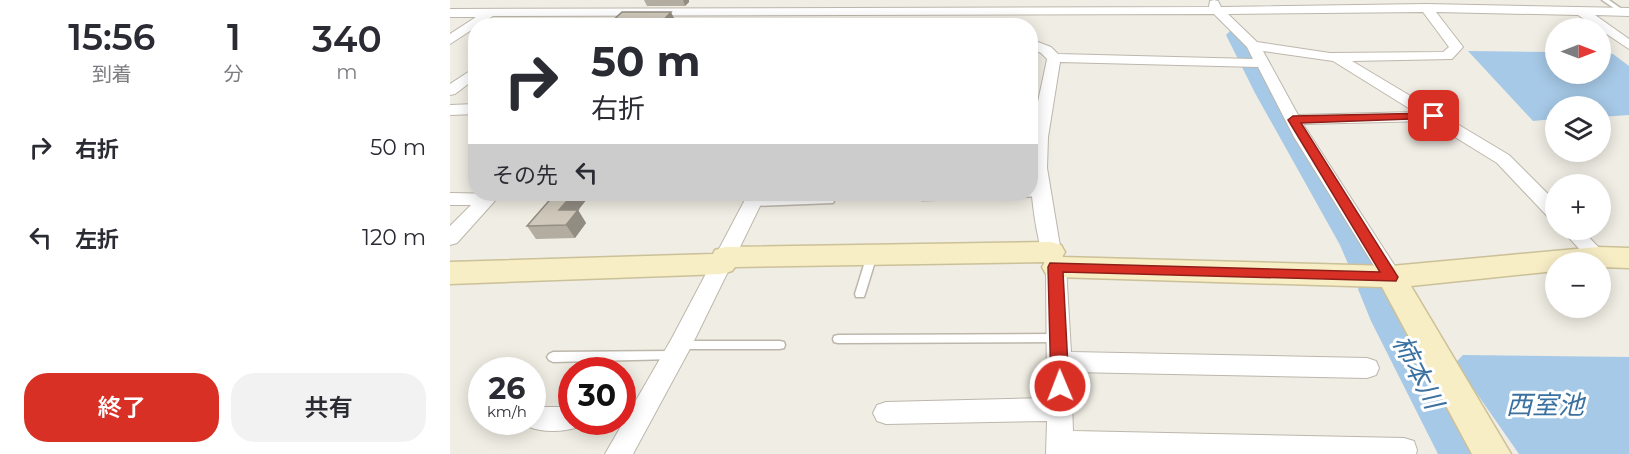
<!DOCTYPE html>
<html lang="ja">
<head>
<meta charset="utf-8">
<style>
	:root { --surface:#fff; --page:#f2f2f3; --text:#2b2b33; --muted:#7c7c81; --accent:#d93025 }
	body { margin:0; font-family:Montserrat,"Noto Sans JP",sans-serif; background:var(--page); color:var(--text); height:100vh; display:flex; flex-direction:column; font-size:22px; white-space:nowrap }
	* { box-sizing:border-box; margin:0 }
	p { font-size:20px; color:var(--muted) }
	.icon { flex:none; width:33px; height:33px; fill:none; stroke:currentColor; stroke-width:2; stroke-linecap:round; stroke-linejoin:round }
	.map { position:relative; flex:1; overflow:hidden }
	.details { display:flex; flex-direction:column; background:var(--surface); width:450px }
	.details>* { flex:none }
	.top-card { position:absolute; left:18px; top:18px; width:570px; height:183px; border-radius:24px; box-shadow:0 3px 15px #0003; background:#fff; color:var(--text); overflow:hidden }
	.needle { width:39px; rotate:90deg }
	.fabs { position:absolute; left:1095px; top:18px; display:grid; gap:12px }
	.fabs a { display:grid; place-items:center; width:66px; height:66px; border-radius:50%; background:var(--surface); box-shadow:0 3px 15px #0003; font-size:30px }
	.speed { position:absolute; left:18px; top:357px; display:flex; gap:12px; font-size:30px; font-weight:700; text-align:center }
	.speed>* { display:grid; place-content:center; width:78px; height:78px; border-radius:50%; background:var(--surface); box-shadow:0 3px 15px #0003; line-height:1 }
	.speed small { font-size:15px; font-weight:400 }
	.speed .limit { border:9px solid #d22; background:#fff; color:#111 }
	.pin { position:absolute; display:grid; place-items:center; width:51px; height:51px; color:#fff; margin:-26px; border-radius:12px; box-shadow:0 3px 9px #0006 }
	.me { position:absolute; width:66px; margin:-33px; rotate:359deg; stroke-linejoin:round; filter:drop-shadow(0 0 4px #0008) }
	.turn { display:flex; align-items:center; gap:21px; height:126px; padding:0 24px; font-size:27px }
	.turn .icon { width:78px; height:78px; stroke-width:2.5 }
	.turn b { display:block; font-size:42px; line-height:51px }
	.then { display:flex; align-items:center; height:57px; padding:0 24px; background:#0003; gap:12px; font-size:22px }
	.eta { display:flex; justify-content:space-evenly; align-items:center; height:102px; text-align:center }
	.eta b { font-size:36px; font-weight:600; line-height:42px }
	.action { display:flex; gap:12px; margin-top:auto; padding:12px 24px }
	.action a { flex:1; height:69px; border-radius:24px; background:var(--accent); color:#fff; font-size:24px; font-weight:600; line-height:69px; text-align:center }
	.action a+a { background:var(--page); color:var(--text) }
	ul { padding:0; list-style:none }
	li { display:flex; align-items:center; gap:18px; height:90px; padding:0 24px }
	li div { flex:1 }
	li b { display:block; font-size:22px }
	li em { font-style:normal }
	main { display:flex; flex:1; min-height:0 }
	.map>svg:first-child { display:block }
	.water { fill:#a6c9e7 }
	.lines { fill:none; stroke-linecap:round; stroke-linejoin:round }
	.river { fill:#a6c9e7; fill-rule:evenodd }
	.lane-casing { stroke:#bdb7ab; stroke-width:3 }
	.street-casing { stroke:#bdb7ab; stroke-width:2 }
	.secondary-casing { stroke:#cbc098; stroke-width:3 }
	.lane { fill:#fff; fill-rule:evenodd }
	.street { fill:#fff; fill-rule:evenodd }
	.secondary { fill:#f8eec6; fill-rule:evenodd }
	.wall { fill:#b3ada1 }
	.shaded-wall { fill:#928d83 }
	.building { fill:#d0c9bb; stroke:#928d83; stroke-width:1.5 }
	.route { fill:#d93025; stroke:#8d1f18; stroke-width:1.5 }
	.labels { text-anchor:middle; stroke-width:6; stroke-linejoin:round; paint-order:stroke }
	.near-water-label { font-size:26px; font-style:italic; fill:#3b71a0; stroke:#fff }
</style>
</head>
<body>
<main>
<section class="details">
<div class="eta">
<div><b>15:56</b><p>到着</p></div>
<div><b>1</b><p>分</p></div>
<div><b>340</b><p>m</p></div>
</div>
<ul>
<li><svg class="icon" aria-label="right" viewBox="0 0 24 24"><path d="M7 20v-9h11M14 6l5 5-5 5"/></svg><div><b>右折</b></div><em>50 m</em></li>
<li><svg class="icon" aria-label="left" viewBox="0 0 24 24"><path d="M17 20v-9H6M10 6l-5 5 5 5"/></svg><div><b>左折</b></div><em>120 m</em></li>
</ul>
<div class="action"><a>終了</a><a>共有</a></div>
</section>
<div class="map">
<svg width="1179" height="454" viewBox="0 0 1179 454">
	<rect width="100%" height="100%" fill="#f0ede4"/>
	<!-- water -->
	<path class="water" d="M1018 51 1105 52 1106 74H1150L1151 53 1163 54 1179 66V115L1151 117 1150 106H1106L1105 119 1083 121Z
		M1013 355 1179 357V454H1069L1018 381 1007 361Z"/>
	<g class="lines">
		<!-- river -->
		<path class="river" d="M787 29 794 31 798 35 829 93 922 245 931 265 926 273 914 277 902 273 890 245 805 93 776 35 780 31Z
			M925 276 937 280 955 317 1033 454H988L921 321 908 289 913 280Z"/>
		<defs>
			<path id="lane" d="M1152 0H1159L1176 12 1171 13Z
				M592 191 596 194 595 196 472 200 468 197 472 194H580V192Z
				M380 198 384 201 383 203 302 206 298 203 302 200Z
				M422 252 427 255 415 294 414 297H406L405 294 417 255Z
				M607 334 611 335 612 338 611 341 607 342 388 343 384 342 383 339 384 336 388 335Z
				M232 341H330L334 342 335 345 334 348 330 349H232L228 348 227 345 228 342Z
				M224 351 228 352 229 355 228 358 224 359 103 362 99 360 97 357 99 354 103 352Z"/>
			<path id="street" d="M764 0 768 1 771 7 976 4 1179 8V16L1145 15 1179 39V49L1128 15 986 12 1013 47 1002 59 902 61 1059 155 1106 202V220L1099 218 1047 163 979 121 853 124 952 277 948 282 941 285 934 282 844 137 808 67 610 62 598 137 597 168 611 252 616 267 621 352 917 358 926 361 929 368 926 375 917 378 621 372 623 431 954 438 964 441 967 450 966 454H596L597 421 436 424 427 421 423 413 427 405 436 402 597 398 596 267C584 230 577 175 582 137 585 111 592 85 597 59L591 53 580 48V39L601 47 608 54 803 59 797 47 764 14 43 16 0 44V34L26 17H0V9L759 7 760 1ZM973 12 999 47 993 52 880 53 807 42 778 14ZM813 51 883 61 965 112 848 115Z
				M26 67V78L5 94 0 95V84Z
				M26 104V114L0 115V105Z
				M0 193 51 194 7 243 0 245V226L21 205H0Z
				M298 194H316L242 345 183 454H155L222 338Z
				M1112 230H1132L1158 257 1155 262H1141Z
				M88 407H122V422H133L131 426C116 432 94 433 79 427L76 422H82V409Z"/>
			<path id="secondary" d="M601 242 611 245 615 252 612 257 941 266 1148 247 1179 248V268L1150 267V262H1106V271L961 286 1061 454H1022L932 287 606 277 596 274 592 267 595 262 285 267 282 271 272 274 0 284V262L263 254 265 250 275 247Z"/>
		</defs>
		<!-- lane casing -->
		<use href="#lane" class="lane-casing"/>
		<!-- street casing -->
		<use href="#street" class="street-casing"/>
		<!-- secondary casing -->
		<use href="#secondary" class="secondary-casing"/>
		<!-- lane -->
		<use href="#lane" class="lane"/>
		<!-- street -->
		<use href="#street" class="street"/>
		<!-- secondary -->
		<use href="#secondary" class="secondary"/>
	</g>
	<!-- wall -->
	<path class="wall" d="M194 0H239V2L235 6H197Z
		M141 194 128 210 136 223 125 238 86 239 77 226Z"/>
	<!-- shaded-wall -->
	<path class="shaded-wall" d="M233 0H239V2L235 6Z
		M221 12 224 18 216 26H208Z
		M123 194H141L118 223 109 210Z
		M128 210 136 223 125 238 116 225Z"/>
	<!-- building -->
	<path class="building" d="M172 12H221L208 26H157Z
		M105 194H123L109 210H128L116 225 77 226Z"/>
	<!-- route -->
	<path class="route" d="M984 113 989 116 988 118 851 123 946 274 948 277 946 281 613 272 619 386 616 391 610 393 604 391 601 386 598 267 600 263 930 272 838 120 843 116Z"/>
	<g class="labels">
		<!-- near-water labels -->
		<g class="near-water-label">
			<text transform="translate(968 372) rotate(63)" y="9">柿本川</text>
			<text x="1095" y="414">西室池</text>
		</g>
	</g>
</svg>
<div class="fabs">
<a><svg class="needle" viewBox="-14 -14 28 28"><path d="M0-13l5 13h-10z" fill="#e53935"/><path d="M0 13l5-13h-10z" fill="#7c7c81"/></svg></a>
<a><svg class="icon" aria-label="layers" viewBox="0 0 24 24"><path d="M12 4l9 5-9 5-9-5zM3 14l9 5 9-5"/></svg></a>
<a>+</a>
<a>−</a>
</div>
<div class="speed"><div>26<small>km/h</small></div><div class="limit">30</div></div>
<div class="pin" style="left:984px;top:116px;background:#d93025"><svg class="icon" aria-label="arrive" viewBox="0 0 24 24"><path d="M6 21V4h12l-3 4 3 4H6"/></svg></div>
<svg class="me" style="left:610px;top:386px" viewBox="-20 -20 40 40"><circle r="17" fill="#d93025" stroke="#fff" stroke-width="3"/><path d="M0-11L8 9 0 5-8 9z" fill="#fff"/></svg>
<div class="top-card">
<div class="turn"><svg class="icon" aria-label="right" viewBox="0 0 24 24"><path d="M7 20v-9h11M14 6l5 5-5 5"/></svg><div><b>50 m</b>右折</div></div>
<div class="then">その先<svg class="icon" aria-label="left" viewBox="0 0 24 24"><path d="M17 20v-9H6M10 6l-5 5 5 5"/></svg></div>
</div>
</div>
</main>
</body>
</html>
